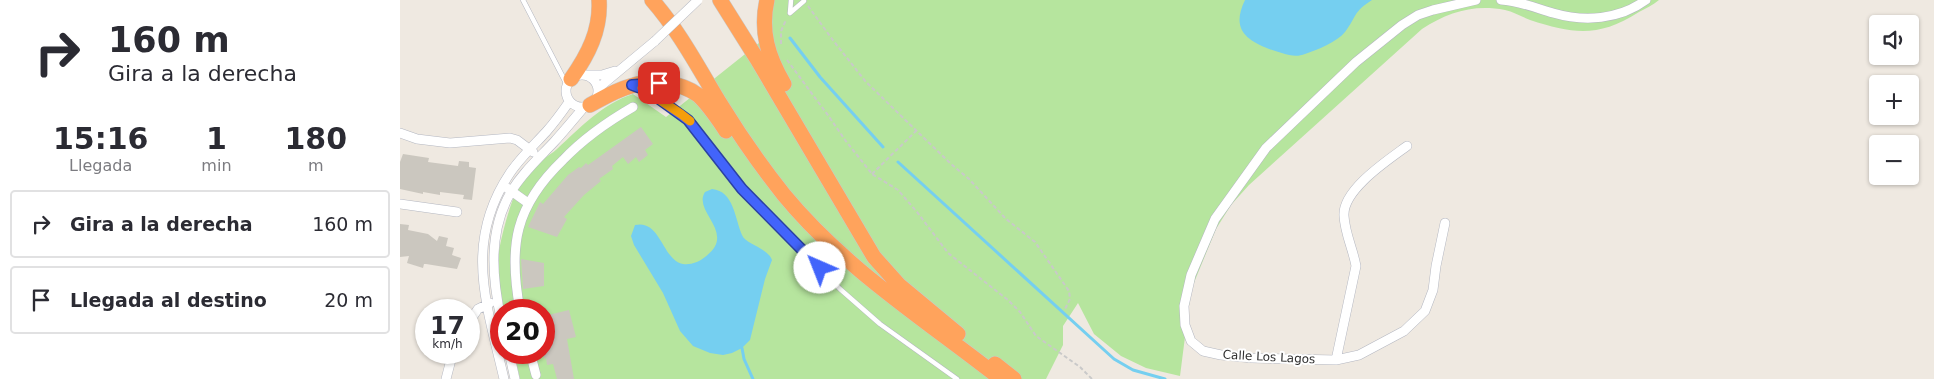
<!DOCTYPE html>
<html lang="es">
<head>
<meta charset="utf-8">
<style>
	:root { --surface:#fff; --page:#f7f7f7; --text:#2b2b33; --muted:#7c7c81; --line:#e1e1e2 }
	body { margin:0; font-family:"DejaVu Sans",sans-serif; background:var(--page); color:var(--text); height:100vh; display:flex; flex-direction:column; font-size:19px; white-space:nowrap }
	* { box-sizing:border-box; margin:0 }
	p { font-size:16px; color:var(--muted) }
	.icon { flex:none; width:28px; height:28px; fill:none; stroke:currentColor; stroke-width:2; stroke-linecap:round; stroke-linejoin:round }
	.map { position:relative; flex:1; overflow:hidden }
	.panel { display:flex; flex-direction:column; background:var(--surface); width:400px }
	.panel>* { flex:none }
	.hud { background:#fff; color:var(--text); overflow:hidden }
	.fabs { position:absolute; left:1469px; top:15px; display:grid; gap:10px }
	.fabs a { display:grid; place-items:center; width:50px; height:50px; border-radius:5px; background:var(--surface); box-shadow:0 1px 4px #0004; font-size:25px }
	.speed { position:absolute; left:15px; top:299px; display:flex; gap:10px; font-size:25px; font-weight:700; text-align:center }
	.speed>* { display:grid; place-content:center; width:65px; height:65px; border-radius:50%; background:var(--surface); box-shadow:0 1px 4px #0004; line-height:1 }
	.speed small { font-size:12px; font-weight:400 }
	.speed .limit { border:8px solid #d22; background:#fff; color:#111 }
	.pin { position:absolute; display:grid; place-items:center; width:42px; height:42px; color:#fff; margin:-21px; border-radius:10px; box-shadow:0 2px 8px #0006 }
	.me { position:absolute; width:55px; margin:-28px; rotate:316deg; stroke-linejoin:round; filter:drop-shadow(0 0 4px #0008) }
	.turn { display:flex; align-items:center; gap:18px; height:105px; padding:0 25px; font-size:22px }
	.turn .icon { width:65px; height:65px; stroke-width:2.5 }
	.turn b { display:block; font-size:35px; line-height:42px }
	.eta { display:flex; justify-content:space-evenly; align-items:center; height:85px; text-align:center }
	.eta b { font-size:30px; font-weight:700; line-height:35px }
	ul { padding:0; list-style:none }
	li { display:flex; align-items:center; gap:15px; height:68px; margin:0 10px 8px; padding:0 15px; border:2px solid var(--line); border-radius:5px }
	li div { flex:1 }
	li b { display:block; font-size:19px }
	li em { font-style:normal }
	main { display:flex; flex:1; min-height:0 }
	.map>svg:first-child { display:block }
	.green { fill:#b6e59e }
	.water { fill:#75cff0 }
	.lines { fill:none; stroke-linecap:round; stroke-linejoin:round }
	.stream { stroke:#75cff0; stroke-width:3 }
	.building { fill:#cbc7bf }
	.lane-casing { stroke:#b4b7c1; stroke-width:5.5 }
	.street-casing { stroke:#b4b7c1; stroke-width:10 }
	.highway-casing { stroke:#c9c9c9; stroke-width:16 }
	.path { stroke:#c9c9c9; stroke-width:2; stroke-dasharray:4 2.5; stroke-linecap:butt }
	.lane { stroke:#fff; stroke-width:4.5 }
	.street { stroke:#fff; stroke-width:9 }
	.highway { stroke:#ffa35c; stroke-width:15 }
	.street-bridge-casing { stroke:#b4b7c1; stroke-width:10; stroke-linecap:butt }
	.street-bridge { stroke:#fff; stroke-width:9 }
	.route-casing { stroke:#2b41a3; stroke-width:12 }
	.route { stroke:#4264fb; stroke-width:9 }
	.slow { stroke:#f59e0b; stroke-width:9 }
	.labels { text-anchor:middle; stroke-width:4; stroke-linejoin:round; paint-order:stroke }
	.street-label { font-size:12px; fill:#2e2e2e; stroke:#fff }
</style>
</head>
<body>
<main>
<section class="panel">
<div class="hud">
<div class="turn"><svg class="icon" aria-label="right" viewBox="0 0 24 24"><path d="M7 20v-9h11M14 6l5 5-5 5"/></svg><div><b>160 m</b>Gira a la derecha</div></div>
</div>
<div class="eta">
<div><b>15:16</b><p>Llegada</p></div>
<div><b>1</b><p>min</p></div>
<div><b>180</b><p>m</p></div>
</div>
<ul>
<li><svg class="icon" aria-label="right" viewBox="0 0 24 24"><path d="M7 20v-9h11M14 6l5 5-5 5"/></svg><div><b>Gira a la derecha</b></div><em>160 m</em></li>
<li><svg class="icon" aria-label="arrive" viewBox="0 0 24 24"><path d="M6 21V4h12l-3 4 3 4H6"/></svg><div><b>Llegada al destino</b></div><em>20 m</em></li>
</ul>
</section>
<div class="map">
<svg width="1534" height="379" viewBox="0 0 1534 379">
	<rect width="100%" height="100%" fill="#efe9e1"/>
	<!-- green -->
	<path class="green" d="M374 0H1259C1253 5 1246 8 1239 12 1198 38 1174 34 1130 20 1122 17 1114 12 1105 10 1074 4 1048 12 1022 29L849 185 831 205 816 229 791 290 780 376 746 368 721 356 694 334 678 303 663 326V345L646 379H120L114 353 144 352V310H104C102 297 97 282 97 269 97 248 113 187 127 172 136 162 148 157 157 149 181 127 202 104 233 94L266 117 369 35Z"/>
	<!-- water -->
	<path class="water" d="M845 0H972C953 12 957 16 945 32 937 42 917 50 905 54 893 59 880 52 869 49 843 39 832 27 845 0Z
		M312 189C334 191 335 219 342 235 346 245 367 247 372 260L365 279 350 340 342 348 332 353 323 355 310 353 293 346 280 331 263 293 234 245 231 236 235 225C261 219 262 260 283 264 291 265 299 262 305 257 338 233 292 212 305 192Z"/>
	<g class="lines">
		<!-- stream -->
		<path class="stream" d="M390 38 420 77 483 147
			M498 162 714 359 733 370 765 379
			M342 348 344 359 353 379"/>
	</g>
	<!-- building -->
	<path class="building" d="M241 127 253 144 245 150 248 155 239 162 236 157 228 164 223 157 212 166 213 169 199 179 201 181 184 195 164 217 167 219 157 237 128 227 140 202 143 204 168 175 179 167 181 168 186 163 188 165Z
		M3 154 29 158 28 162 58 166 59 161 69 162V167L76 168 72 200 63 199 64 195 40 192V195L23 192V194L0 189V162Z
		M0 224 9 225 8 230 28 234 37 241 39 236 48 238 46 246 54 248 52 255 61 258 57 269 26 264H24L23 268 7 263 9 256 0 257Z
		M121 259 144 263V286L123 289Z
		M169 310 176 337 167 339 174 379H157L153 364 147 365 146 358 144 359V316Z"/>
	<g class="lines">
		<defs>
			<path id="lane" d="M123 0 166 83
				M390 13 404 1
				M390 13 391 0
				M243 89 288 120 342 189 440 289 480 324 557 379"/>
			<path id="street" d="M1101 0C1119 1 1136 8 1153 13 1184 22 1219 20 1246 0
				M166 91a16 16 0 1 1 32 0a16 16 0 1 1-32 0Z
				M186 75H202L215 71
				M198 90 202 85 255 41
				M0 133 17 139 50 143 110 138 117 140 133 152
				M107 188 128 203
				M0 204 57 212
				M1045 223 1036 266 1033 290 1025 311 1004 331 959 355 936 360 852 358 821 355 803 351 791 341 785 325 784 306 791 275 815 219 866 148 956 62 1002 25 1018 15 1033 10 1076 0
				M120 310C108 246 115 206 163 160 184 138 207 122 233 107
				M101 319C92 277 88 231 111 192 122 173 139 158 154 142 164 131 174 119 184 107
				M69 322 78 309 90 303
				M109 352 115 379
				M130 352 136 375
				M936 360 956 266C953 249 945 234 944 216 942 190 988 160 1007 146
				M46 379 53 352
				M104 379C87 305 63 243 110 173 120 158 134 145 146 132 154 123 162 112 169 102"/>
			<path id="highway" d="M252 0C280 32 299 69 321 105 340 136 361 166 384 195 445 269 526 320 601 379
				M320 0 357 59 474 257 499 285 558 334
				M367 0C360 31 368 57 384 84
				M171 79C188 55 201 30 199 0
				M190 105C203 98 216 90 231 86 251 79 281 82 298 95 309 105 318 119 326 131
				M595 364 614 379"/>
		</defs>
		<!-- lane casing -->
		<use href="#lane" class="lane-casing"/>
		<!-- street casing -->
		<use href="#street" class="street-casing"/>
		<!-- highway casing -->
		<use href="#highway" class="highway-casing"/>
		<!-- path -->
		<path class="path" d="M408 6 432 39 466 82 551 164 569 179 606 219 635 242 669 291 670 299 665 309
			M381 44V31L386 20
			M387 60 430 118 445 140 472 174 498 190 517 212 548 253 608 300 620 312 636 336 680 367 692 379
			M472 174 516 131"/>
		<!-- lane -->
		<use href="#lane" class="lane"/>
		<!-- street -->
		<use href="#street" class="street"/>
		<!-- highway -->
		<use href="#highway" class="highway"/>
		<defs>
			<path id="street-bridge" d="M255 41 298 0"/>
		</defs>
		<!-- street-bridge casing -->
		<use href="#street-bridge" class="street-bridge-casing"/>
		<!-- street-bridge -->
		<use href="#street-bridge" class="street-bridge"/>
	</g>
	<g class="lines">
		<defs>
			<path id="route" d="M259 83 232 85 248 91 288 120 342 189 420 268"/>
		</defs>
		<!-- route casing -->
		<use href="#route" class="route-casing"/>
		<!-- route -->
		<use href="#route" class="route"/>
		<!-- slow -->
		<path class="slow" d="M242 88 281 114 290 121"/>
	</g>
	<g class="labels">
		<!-- street labels -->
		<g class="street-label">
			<text transform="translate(869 357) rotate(3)" y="4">Calle Los Lagos</text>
		</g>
	</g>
</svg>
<div class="fabs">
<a><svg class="icon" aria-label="sound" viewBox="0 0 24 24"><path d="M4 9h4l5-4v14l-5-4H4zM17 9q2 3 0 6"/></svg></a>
<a>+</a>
<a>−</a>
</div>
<div class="speed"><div>17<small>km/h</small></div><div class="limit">20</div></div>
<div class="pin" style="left:259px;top:83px;background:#d93025"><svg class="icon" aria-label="arrive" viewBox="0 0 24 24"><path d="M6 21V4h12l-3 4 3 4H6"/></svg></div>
<svg class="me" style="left:420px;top:268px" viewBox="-20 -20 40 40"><circle r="19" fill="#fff"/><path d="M0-13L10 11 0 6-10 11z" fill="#4264fb"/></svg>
</div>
</main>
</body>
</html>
